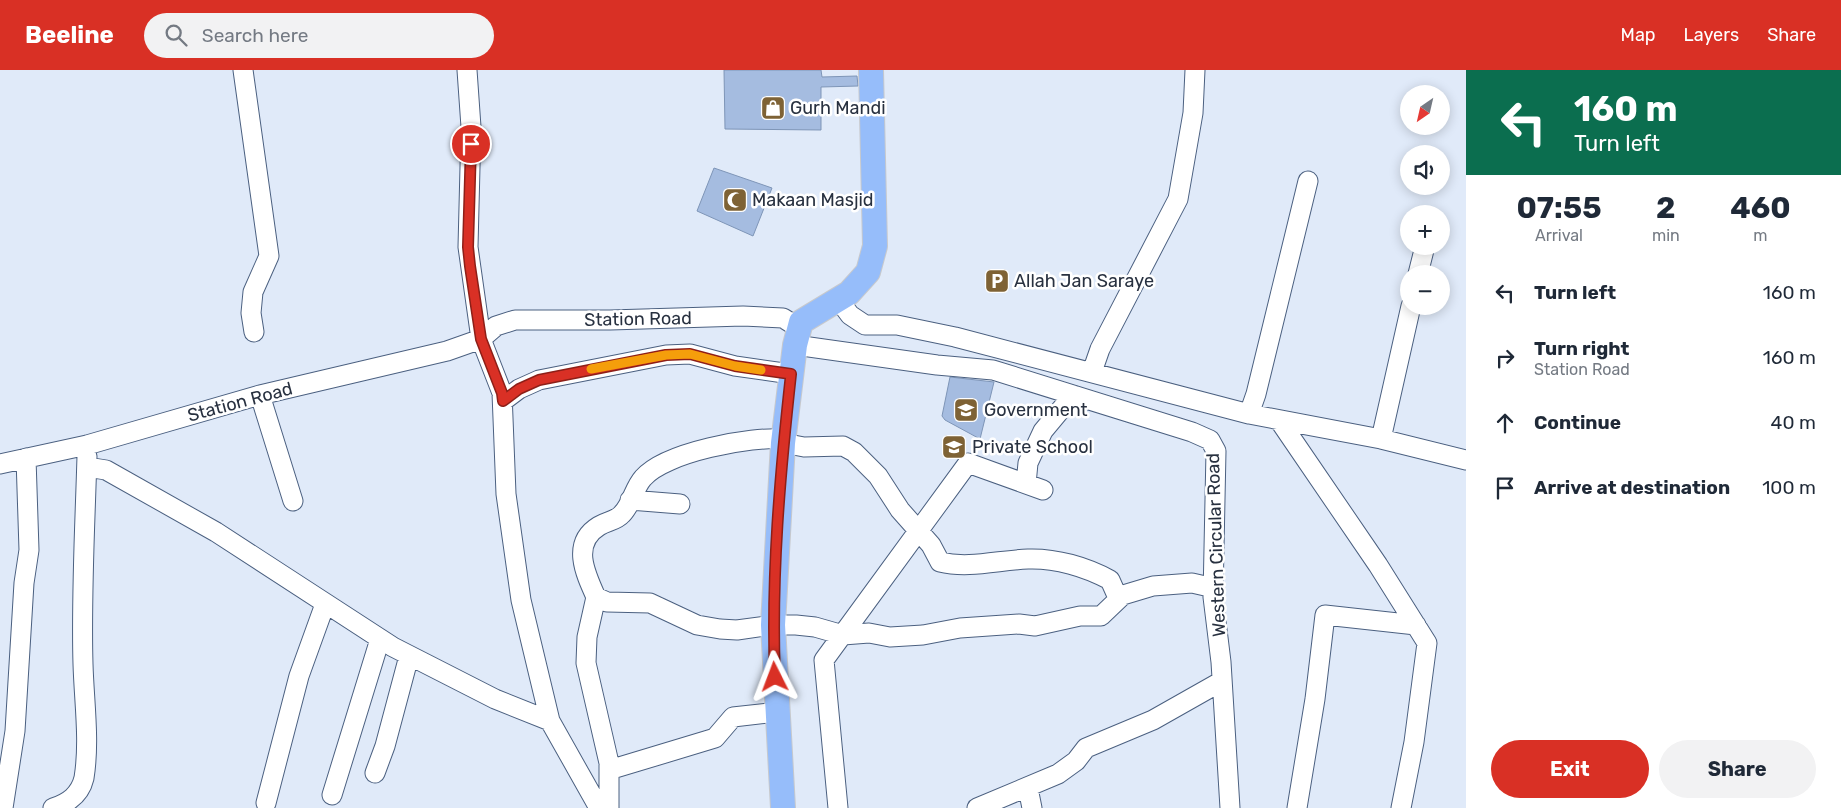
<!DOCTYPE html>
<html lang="en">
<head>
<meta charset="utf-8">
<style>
	:root { --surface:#fff; --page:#f2f2f3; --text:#1f2937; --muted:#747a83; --accent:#d93025 }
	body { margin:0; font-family:Rubik,sans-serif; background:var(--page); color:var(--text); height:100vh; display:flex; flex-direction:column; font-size:19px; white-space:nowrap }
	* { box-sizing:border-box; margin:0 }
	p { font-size:16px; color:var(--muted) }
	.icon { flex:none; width:28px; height:28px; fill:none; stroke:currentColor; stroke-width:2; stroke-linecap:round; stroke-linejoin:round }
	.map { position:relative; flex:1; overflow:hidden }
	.side { display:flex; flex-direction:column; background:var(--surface); width:375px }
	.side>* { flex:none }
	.hud { background:#0b6e4f; color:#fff; overflow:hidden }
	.needle { width:32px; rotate:214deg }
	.fabs { position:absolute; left:1400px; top:15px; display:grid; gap:10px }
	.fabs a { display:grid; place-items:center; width:50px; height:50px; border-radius:50%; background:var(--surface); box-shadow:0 2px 12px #0003; font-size:25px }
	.pin { position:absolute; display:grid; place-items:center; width:42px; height:42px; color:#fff; margin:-21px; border:2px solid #fff; border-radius:50%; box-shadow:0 1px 5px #0007 }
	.me { position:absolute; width:55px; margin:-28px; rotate:357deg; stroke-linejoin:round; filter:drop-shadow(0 0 4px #0008) }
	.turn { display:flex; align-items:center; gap:18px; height:105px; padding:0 25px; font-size:22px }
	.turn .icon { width:65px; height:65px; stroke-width:2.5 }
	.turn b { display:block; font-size:35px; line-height:42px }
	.eta { display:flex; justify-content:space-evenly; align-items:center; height:85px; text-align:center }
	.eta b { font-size:30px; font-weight:700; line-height:35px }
	.primary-button { display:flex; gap:10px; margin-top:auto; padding:10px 25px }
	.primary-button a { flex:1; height:58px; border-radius:30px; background:var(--accent); color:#fff; font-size:20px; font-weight:700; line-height:58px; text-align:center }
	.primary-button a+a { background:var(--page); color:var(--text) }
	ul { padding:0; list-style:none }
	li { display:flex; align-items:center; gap:15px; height:65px; padding:0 25px }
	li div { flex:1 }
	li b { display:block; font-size:19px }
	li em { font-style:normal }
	header { display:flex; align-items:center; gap:30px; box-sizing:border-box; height:70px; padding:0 25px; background:var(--accent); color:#fff }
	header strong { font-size:24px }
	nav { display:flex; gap:28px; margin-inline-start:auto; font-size:18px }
	.search { width:350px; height:45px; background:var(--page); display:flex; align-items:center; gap:12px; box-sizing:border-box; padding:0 18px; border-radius:28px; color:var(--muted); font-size:19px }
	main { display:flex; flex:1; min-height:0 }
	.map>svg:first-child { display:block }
	.building { fill:#a5bce0; stroke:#7e95b7 }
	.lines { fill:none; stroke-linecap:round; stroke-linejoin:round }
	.minor-casing { stroke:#4b6080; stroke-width:21 }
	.major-casing { stroke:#c7c9cd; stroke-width:26 }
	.minor { stroke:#fff; stroke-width:19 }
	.major { stroke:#96bdfa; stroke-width:24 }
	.route-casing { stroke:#8d1f18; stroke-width:12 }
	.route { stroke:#d93025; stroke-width:9 }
	.slow { stroke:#f59e0b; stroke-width:9 }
	.labels { text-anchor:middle; stroke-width:5; stroke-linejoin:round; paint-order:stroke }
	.poi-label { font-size:18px; fill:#283140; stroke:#fff; text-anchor:start }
	.street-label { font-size:18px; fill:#283140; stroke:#fff }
</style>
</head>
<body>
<header>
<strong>Beeline</strong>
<div class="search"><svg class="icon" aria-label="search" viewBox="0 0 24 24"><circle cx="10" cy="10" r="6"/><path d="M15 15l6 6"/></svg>Search here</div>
<nav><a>Map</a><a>Layers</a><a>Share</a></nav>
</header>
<main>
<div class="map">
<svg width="1466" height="738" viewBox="0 0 1466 738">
	<rect width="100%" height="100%" fill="#e0eaf9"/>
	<!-- building -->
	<path class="building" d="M724 0H821L822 7 857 6 858 16 821 17V60L725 59Z
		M714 98 772 118 753 166 697 141Z
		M950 307 994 312 980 369 945 350 942 346Z"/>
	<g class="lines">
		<defs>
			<path id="minor" d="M243 0 269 186 253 222 251 243 254 262
				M467 0 471 57 468 177 481 269 502 323 506 424 521 530 550 651 599 738
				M1418 204 1425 176
				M838 229 850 245 865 255H897L955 267 1249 344 1381 369 1466 390
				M795 275 937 295 993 300 1192 362 1210 370 1216 381 1213 527 1221 592 1230 738
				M1092 302 1100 279 1178 129 1193 43 1195 0
				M260 325 293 431
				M503 331 519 319 539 310 666 285 690 284 735 296 791 304
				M1249 344 1256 324 1308 111
				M1279 350 1378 495 1427 573 1414 672 1401 738
				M784 369C752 366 665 382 643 408 634 418 632 434 622 444 616 451 607 451 599 456 571 473 585 503 596 527L607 532 650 533 697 555 720 559 737 560 773 555H796L815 557 843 565 869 563 890 567 923 565 960 558 1019 554 1035 556 1080 546H1101L1123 525 1153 516 1192 513 1214 518
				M1381 369 1411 236
				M783 373 804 377 843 376 854 382 878 406 900 440 931 475 940 492C969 499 999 490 1028 489 1056 488 1086 497 1110 510L1118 528
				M0 394 87 375 260 325 447 281 481 269 496 256 515 250H610L743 246 783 248 799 258
				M87 397 106 400 216 462 393 577 495 629 550 651
				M1026 414 1028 393 1043 361 1073 325
				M630 430 680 434
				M596 527 587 567 586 593 609 693V738
				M609 700 715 668 733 647 777 642
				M375 703 385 676 409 586
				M1028 718 1032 738
				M332 725 380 569
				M266 733 299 606 325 534
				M3 738 15 661 24 513 29 480 26 388
				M53 738C68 733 80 725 84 708 90 671 84 631 83 594 81 525 85 456 87 386
				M838 738 824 590 968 393 1043 420
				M977 738 1058 704 1076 691 1086 678 1153 650 1222 611
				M1297 738 1315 629 1325 545 1416 555"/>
			<path id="major" d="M783 738 773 555 783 373 795 275 801 252 849 223 868 202 875 176 871 0"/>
		</defs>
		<!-- minor casing -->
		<use href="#minor" class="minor-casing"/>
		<!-- major casing -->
		<use href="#major" class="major-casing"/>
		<!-- minor -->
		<use href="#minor" class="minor"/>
		<!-- major -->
		<use href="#major" class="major"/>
	</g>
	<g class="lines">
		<defs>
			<path id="route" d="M471 74 468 177 470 196 481 269 502 323 503 331 519 319 539 310 666 285 690 284 735 296 791 304C780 404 771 506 775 607"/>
		</defs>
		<!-- route casing -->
		<use href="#route" class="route-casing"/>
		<!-- route -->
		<use href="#route" class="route"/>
		<!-- slow -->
		<path class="slow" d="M591 299 666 285 690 284 735 296 761 300"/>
	</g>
	<!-- icons -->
	<defs>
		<symbol id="shop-square" viewBox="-11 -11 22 22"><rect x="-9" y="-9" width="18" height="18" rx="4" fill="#7e6235" stroke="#fff"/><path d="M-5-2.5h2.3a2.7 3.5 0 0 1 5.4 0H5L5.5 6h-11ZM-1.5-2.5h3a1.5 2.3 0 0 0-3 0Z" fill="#fff"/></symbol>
		<symbol id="mosque-square" viewBox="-11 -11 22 22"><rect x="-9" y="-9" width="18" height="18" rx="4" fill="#7e6235" stroke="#fff"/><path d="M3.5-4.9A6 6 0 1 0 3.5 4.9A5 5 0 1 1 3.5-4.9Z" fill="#fff"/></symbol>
		<symbol id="parking-square" viewBox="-11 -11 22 22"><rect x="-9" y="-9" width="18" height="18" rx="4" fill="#7e6235" stroke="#fff"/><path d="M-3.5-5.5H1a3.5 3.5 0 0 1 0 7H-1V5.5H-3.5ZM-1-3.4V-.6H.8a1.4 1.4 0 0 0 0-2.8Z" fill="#fff"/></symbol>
		<symbol id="school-square" viewBox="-11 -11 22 22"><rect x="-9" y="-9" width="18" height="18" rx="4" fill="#7e6235" stroke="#fff"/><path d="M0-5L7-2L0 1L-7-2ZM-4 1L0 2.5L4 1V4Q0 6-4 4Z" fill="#fff"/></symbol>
	</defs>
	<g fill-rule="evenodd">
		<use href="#shop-square" x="759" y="24" width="28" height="28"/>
		<use href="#mosque-square" x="721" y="116" width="28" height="28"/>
		<use href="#parking-square" x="983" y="197" width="28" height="28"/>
		<use href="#school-square" x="952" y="326" width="28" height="28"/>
		<use href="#school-square" x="940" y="363" width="28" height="28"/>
	</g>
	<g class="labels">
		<!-- poi labels -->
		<g class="poi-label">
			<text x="790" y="44">Gurh Mandi</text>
			<text x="752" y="136">Makaan Masjid</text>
			<text x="1014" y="217">Allah Jan Saraye</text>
			<text x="984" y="346">Government</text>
			<text x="972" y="383">Private School</text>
		</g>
		<!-- street labels -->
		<g class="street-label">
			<text transform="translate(638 249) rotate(-1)" y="6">Station Road</text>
			<text transform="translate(240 332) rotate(-15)" y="6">Station Road</text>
			<text transform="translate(1216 475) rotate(-92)" y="6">Western Circular Road</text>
		</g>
	</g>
</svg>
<div class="fabs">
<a><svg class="needle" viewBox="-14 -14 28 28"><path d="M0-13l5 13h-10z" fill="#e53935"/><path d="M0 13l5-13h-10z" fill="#747a83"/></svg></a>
<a><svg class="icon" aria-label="sound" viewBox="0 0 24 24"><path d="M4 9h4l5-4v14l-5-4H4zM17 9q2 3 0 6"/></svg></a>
<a>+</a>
<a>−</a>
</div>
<div class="pin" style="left:471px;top:74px;background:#d93025"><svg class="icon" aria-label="arrive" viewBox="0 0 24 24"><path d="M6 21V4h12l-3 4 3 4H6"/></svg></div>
<svg class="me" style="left:775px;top:607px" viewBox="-20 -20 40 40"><path d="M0-17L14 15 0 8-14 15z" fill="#d93025" stroke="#fff" stroke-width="4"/></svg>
</div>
<section class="side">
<div class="hud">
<div class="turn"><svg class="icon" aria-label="left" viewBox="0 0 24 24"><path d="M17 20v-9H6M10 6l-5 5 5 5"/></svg><div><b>160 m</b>Turn left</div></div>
</div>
<div class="eta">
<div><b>07:55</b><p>Arrival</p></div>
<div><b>2</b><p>min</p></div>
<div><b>460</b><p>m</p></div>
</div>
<ul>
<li><svg class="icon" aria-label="left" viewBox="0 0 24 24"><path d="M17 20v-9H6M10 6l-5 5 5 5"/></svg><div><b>Turn left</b></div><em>160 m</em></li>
<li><svg class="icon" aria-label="right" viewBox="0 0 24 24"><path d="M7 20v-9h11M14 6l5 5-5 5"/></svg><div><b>Turn right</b><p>Station Road</p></div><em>160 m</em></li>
<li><svg class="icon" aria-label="ahead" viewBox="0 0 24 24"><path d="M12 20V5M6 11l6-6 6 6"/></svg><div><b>Continue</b></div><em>40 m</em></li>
<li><svg class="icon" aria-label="arrive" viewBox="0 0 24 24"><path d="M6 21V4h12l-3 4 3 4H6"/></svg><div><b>Arrive at destination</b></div><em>100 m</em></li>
</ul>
<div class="primary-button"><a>Exit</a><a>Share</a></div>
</section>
</main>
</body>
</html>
